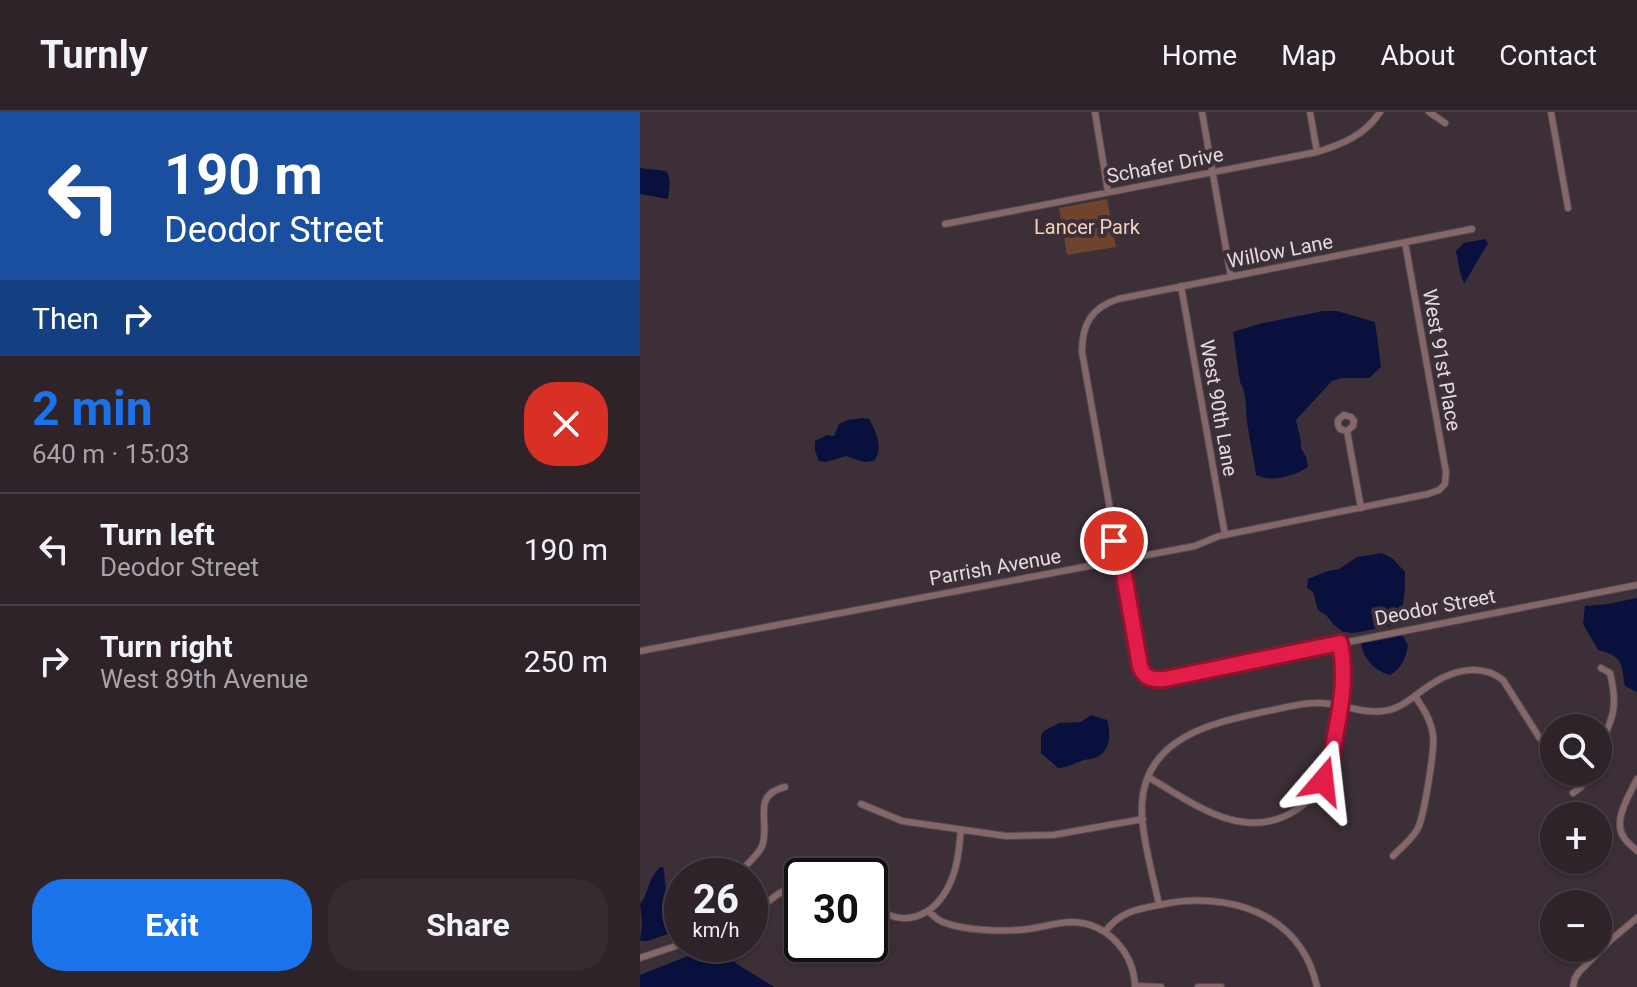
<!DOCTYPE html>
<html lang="en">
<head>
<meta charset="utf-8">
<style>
	:root { --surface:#2d2329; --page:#352b31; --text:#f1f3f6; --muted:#a7a4a8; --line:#484046; --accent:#1a73e8 }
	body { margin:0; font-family:Roboto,sans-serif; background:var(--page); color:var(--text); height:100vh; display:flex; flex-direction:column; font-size:30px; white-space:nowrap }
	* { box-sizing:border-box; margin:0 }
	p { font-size:26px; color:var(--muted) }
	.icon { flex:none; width:44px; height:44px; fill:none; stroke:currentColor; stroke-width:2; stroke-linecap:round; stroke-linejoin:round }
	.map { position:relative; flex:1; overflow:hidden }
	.side { display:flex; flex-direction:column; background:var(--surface); width:640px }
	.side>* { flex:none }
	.top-card { background:#1a4fa0; color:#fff; overflow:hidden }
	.fabs { position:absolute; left:900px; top:602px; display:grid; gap:16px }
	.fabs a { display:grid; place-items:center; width:72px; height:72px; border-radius:50%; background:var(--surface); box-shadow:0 2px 6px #0004,0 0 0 2px var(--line); font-size:40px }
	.speed { position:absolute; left:24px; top:746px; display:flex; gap:16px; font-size:40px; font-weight:700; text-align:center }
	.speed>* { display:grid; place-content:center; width:104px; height:104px; border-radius:50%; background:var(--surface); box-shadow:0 2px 6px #0004,0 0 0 2px var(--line); line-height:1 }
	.speed small { font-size:20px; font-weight:400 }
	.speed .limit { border:4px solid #111; border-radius:12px; background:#fff; color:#111 }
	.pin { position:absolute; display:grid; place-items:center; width:68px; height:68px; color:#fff; margin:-34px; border:4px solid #fff; border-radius:50%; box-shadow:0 2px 8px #0007 }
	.me { position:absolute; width:88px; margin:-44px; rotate:17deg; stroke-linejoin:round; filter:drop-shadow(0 0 6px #0008) }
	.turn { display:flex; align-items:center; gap:28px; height:168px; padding:0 32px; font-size:36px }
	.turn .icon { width:104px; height:104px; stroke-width:2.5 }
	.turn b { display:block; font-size:56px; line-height:68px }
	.then { display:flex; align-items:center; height:76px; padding:0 32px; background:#0003; gap:16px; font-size:30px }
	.round { display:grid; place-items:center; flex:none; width:84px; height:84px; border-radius:32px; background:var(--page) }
	.summary { display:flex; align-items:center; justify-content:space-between; height:136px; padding:0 32px }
	h1 { font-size:48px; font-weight:700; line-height:60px; color:var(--accent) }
	.primary-button { display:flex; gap:16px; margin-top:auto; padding:16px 32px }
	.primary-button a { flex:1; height:92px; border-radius:32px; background:var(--accent); color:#fff; font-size:32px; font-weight:700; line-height:92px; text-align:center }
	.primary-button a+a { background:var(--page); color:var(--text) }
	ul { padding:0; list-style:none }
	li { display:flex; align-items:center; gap:24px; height:112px; padding:0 32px; border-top:2px solid var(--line) }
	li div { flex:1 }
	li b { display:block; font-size:30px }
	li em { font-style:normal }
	header { display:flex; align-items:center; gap:48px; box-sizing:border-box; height:112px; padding:0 40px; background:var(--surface); border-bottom:2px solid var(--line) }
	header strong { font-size:38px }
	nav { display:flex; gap:44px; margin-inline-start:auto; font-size:28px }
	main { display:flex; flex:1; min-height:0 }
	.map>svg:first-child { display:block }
	.green { fill:#70442c }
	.water { fill:#0a103d }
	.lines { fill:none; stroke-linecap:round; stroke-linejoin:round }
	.minor-casing { stroke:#574b52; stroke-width:8 }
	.minor { stroke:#856769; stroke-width:6 }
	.route-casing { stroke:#92132f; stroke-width:20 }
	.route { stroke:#e11d48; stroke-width:14 }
	.labels { text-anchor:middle; stroke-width:8; stroke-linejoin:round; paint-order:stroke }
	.street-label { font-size:20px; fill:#e3dbe0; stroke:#3c2f37 }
	.park-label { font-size:20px; fill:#f4d1bf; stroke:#3c2f37 }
</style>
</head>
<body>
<header>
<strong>Turnly</strong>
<nav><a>Home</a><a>Map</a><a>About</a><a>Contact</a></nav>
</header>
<main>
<section class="side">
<div class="top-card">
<div class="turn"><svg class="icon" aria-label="left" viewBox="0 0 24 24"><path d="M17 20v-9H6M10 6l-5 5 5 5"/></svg><div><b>190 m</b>Deodor Street</div></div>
<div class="then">Then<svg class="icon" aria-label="right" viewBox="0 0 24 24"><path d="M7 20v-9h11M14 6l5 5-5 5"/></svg></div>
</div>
<div class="summary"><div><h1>2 min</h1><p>640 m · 15:03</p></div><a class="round" style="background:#d93025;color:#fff"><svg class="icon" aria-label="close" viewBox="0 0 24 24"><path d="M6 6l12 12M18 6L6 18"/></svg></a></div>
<ul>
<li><svg class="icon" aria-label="left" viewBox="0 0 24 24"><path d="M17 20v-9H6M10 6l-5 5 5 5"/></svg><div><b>Turn left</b><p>Deodor Street</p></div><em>190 m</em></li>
<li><svg class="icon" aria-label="right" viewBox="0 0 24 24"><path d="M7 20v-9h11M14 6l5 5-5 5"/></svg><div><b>Turn right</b><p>West 89th Avenue</p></div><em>250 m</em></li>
</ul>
<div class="primary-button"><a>Exit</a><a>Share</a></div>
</section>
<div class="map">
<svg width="997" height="875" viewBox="0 0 997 875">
	<rect width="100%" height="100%" fill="#3c2f37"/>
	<!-- green -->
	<path class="green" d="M467 87 476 135 427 143 419 96Z"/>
	<!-- water -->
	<path class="water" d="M0 56 26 59C32 66 29 78 28 87L0 82Z
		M845 127 848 131 824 172 820 160 816 139 824 131Z
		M683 199H697L735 210 741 255 729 266H701L692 269 656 308 661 330V336L666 345 668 355C653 364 633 371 616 363 614 347 610 331 608 316 605 300 608 284 600 270L593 220 619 212Z
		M222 306 229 307C236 319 244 337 234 349L224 350 206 344 186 350 179 349 175 339V329L187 323 194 324 199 312 208 308Z
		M742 441 753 447 765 460V477L762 500 750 514 714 521 703 520 694 513 686 503 678 498 673 480 667 476 668 467 688 459 699 457 717 445Z
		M997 486V580L985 574C981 551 984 545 958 538L943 512 945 494 968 492Z
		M759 522 763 524 768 533C766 546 762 556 750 563 735 559 723 547 721 531L723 529Z
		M451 603 467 608C471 621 471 638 457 645 453 647 448 647 444 648 434 651 428 656 418 656L401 641V623L404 619 419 611 441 610Z
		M20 755H23L24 759 26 782 42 805V817L8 829H0L2 811 0 792C9 782 7 768 20 755Z
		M63 838H75L85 841 97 852 134 875H0V863Z"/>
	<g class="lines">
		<defs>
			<path id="minor" d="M455 0 468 80
				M562 0 591 165
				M670 0 677 40
				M789 0 805 11
				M911 0 928 96
				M305 112 677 40C703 32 725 23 740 0
				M541 174 585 423
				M707 319 700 317 698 313V308L704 303 711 305 714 309 713 314 707 319 721 396
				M475 425 442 240C442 212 451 196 478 187L832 117
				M476 449 475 425 479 434 500 554 506 564 515 568 997 473
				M693 532 701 561
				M0 539 555 434 579 424 788 382 799 378 805 372 806 360 765 130
				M958 639C972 607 979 597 970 561L961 556
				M508 665C553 691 604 732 656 698 673 687 685 669 691 649 698 609 707 571 700 531
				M997 667C990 682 973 707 983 724 986 730 992 734 997 739
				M933 681 941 675 949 660
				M221 692 262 709 366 724 413 723 503 707
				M753 744C761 735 772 728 778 716 784 704 795 637 793 623 791 608 783 596 775 584
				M99 764C104 752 117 746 122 734 131 711 110 683 145 675
				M230 789C260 820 295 806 311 769 318 753 319 735 321 718
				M519 793C513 763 500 719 502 691 506 626 571 611 623 600 640 597 659 591 676 591 699 590 720 602 743 599 764 597 777 580 795 570 816 557 843 552 863 568L899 625 914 642
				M288 799C293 803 297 808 303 810 324 819 366 820 389 817 403 815 418 810 432 810 468 811 494 841 495 875
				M110 804C129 790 138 778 162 772
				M465 820C479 800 497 797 519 793 586 778 661 800 677 875
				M0 846 42 832
				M495 874 521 875
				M558 875H581
				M933 875 935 866 939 860 972 827 997 806"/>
		</defs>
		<!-- minor casing -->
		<use href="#minor" class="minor-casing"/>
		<!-- minor -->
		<use href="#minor" class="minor"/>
	</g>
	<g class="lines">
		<defs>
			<path id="route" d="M474 429 475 425 479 434 500 554C504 567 513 568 525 567L700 531C706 561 702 589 696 619 693 636 691 653 683 669"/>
		</defs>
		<!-- route casing -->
		<use href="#route" class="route-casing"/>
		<!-- route -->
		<use href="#route" class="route"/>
	</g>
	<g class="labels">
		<!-- street labels -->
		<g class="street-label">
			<text transform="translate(525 53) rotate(-11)" y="7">Schafer Drive</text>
			<text transform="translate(640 139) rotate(-11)" y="7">Willow Lane</text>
			<text transform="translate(802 248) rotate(80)" y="7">West 91st Place</text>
			<text transform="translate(579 296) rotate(80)" y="7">West 90th Lane</text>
			<text transform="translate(355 455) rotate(-10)" y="7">Parrish Avenue</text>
			<text transform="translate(795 495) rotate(-11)" y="7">Deodor Street</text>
		</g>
		<!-- park labels -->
		<g class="park-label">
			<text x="447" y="122">Lancer Park</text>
		</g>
	</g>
</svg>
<div class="fabs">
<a><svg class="icon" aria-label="search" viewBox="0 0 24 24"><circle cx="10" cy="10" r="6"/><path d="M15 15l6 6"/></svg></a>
<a>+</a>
<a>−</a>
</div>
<div class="speed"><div>26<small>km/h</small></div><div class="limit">30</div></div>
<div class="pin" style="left:474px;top:429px;background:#d93025"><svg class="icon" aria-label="arrive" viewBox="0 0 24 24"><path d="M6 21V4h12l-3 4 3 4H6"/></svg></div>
<svg class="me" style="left:683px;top:669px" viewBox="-20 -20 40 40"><path d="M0-17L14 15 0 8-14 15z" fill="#e11d48" stroke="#fff" stroke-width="4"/></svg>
</div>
</main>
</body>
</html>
